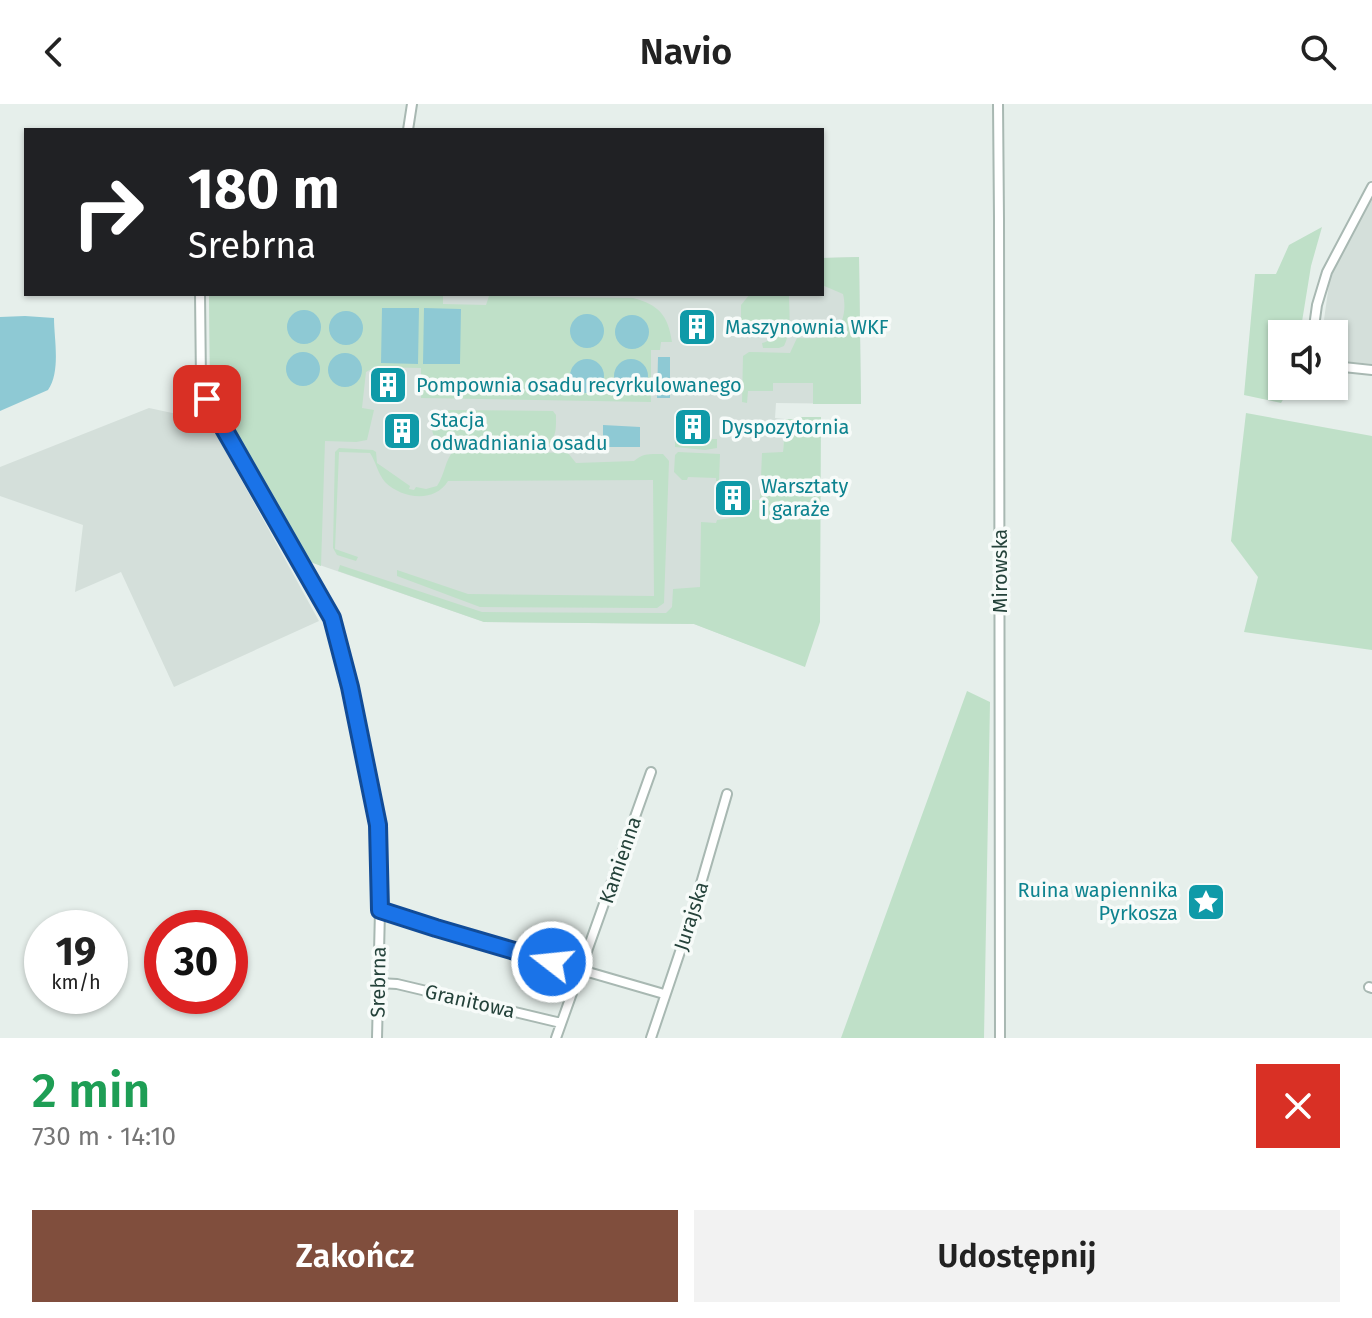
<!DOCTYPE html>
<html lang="pl">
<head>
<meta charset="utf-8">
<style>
	:root { --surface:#fff; --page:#f2f2f2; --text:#222; --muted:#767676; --accent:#804e3d }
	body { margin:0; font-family:"Fira Sans",sans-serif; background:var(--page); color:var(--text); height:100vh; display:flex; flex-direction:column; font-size:30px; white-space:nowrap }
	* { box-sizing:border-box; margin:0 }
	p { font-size:26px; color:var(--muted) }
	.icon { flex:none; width:44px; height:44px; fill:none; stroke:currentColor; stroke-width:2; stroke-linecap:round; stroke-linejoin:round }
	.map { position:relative; height:934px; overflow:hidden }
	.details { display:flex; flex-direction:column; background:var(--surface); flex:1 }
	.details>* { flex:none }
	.guide { position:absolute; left:24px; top:24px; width:800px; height:168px; border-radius:0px; box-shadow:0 2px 6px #0004; background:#202124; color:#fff; overflow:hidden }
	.buttons { position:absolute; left:1268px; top:216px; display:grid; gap:16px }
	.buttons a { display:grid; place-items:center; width:80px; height:80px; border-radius:0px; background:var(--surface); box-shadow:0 2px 6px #0004; font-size:40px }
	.speed { position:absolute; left:24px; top:806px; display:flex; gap:16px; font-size:40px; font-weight:700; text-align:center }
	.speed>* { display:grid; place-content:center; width:104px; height:104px; border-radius:50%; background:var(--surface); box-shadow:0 2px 6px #0004; line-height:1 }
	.speed small { font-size:20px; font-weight:400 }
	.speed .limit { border:12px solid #d22; background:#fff; color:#111 }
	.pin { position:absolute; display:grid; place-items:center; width:68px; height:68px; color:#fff; margin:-34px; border-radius:16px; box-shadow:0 4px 12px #0006 }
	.me { position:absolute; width:88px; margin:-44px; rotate:286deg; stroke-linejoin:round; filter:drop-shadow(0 0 6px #0008) }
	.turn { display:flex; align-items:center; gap:28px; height:168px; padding:0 32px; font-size:36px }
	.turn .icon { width:104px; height:104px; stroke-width:2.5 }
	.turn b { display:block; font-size:56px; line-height:68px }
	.round { display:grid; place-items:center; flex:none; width:84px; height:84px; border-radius:0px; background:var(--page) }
	.summary { display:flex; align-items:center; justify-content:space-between; height:136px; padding:0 32px }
	h1 { font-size:48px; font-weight:600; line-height:60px; color:#1e9e55 }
	.button { display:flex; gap:16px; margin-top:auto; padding:16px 32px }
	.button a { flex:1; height:92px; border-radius:0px; background:var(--accent); color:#fff; font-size:32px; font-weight:600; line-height:92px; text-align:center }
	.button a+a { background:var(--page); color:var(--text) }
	header { display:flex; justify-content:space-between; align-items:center; height:104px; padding:0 32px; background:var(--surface); font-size:36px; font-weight:600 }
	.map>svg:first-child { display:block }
	.built { fill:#d4dfda }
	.green { fill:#bfe0c8 }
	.water { fill:#8ec9d4 }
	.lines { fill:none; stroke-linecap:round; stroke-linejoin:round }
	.minor-casing { stroke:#a8b8b2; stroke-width:12 }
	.minor { stroke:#fff; stroke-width:8 }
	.route-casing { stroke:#114b97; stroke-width:20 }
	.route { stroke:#1a73e8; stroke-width:14 }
	.labels { text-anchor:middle; stroke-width:7; stroke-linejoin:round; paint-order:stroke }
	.culture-label { font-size:20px; fill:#0d838f; stroke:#f7fbf9; text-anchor:start }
	.street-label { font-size:20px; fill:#24423a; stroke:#f7fbf9 }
</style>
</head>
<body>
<header><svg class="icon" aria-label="back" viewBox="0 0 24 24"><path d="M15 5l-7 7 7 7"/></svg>Navio<svg class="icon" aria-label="search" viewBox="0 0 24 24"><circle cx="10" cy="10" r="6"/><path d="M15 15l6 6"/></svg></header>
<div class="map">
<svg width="1372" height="934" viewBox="0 0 1372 934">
	<rect width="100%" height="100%" fill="#e6efeb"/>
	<!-- built -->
	<path class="built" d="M1372 94V260L1334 256V230H1322L1330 173Z
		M859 153 861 300 776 299 775 314 785 315 783 349H764L752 542 694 520 484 518 308 457 229 317 228 308 210 278 209 190H822V154Z
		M149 304 191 313 205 310 319 517 174 583 121 468 75 488 83 421 0 392V363Z"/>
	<!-- green -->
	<path class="green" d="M1322 123 1311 162 1300 230H1282V282H1291L1281 299 1244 291 1255 170H1276L1289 141Z
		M859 153 861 300H813V279H773V287H748L747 299 742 298 743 252 749 248 790 249 797 234C806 234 816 235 824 233 843 229 847 206 843 190L822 181V154Z
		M209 190H316L317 192 443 190V200L486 201 489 192 633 194C659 201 668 211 672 238H661L660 246H651V298L421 294V264L375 263 366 268 362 304 374 306 367 336 356 338 325 337 321 462 308 457 229 317 228 308 210 278Z
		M750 190H789C789 207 792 226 784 242L779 244H763L762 239C770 238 773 232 770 225L764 220 741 219V201Z
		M442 306 553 307 556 311C556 323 557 333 547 342L447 341C431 337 429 323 435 309Z
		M683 309H701V327L704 328V335H717V344L705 346 675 343V313Z
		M1246 309 1372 332V546L1244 528 1258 473 1231 437Z
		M795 313H821L820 518 805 563 694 520 484 518 338 467 340 461 482 508 666 509 672 503 673 485 700 483 701 418 716 419 717 416 738 413V383L747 385 746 396H760L762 349 783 348 785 315H794Z
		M339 344 373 346 376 348 377 359 410 382 409 385 414 386 416 383 426 385 437 382C445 370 445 356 454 346L568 349 576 359 634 357C643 349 650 350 663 350L669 357 664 499 657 504 480 503 397 472V466L468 490 654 492 653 376 448 377C435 399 402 395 385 378 378 370 376 358 370 349L339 348 335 445 358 453 356 457 337 451 333 444 335 348Z
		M678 348 720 350 719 377H716V374L688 373 687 376H682L674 368 675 351Z
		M967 587 990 598 984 934H841Z"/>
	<!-- water -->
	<path class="water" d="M382 204H419L418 260 381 259Z
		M424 204 461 205 460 260H423Z
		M287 223a17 17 0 1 1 34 0a17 17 0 1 1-34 0Z
		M329 224a17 17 0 1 1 34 0a17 17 0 1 1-34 0Z
		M570 227a17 17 0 1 1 34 0a17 17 0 1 1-34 0Z
		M615 228a17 17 0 1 1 34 0a17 17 0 1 1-34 0Z
		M25 212 54 214C54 235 61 267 48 286L0 307V213Z
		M286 265a17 17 0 1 1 34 0a17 17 0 1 1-34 0Z
		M328 266a17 17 0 1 1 34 0a17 17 0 1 1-34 0Z
		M658 253H670V294H657Z
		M614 272a17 17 0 1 1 34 0a17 17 0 1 1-34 0Z
		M570 272a17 17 0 1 1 34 0a17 17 0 1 1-34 0Z
		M603 321 640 323V343H603Z"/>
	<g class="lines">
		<defs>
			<path id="minor" d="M998 0 999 114 1000 934
				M408 26 412 0
				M200 190 201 278 207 295 332 514 345 562 378 721 380 806 377 934
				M1313 230 1317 201 1327 168 1372 83
				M1334 262 1372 266
				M380 806 436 824 664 890
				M378 879 397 880 561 919
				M1369 883 1372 884
				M556 934 651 668
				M651 934 688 824 727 690"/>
		</defs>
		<!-- minor casing -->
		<use href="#minor" class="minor-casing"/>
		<!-- minor -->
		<use href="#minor" class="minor"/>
	</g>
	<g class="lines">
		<defs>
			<path id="route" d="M207 295 332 514 350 583 378 721 380 806 436 824 552 858"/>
		</defs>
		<!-- route casing -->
		<use href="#route" class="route-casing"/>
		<!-- route -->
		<use href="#route" class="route"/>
	</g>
	<!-- icons -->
	<defs>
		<symbol id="building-square" viewBox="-11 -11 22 22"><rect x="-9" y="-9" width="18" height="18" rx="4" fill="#0f9aa8" stroke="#f7fbf9"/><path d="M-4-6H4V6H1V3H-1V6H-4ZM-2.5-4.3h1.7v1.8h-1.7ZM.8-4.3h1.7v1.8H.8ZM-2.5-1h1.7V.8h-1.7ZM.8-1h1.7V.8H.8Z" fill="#fff"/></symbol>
		<symbol id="sight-square" viewBox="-11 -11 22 22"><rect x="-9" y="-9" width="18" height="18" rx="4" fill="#0f9aa8" stroke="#f7fbf9"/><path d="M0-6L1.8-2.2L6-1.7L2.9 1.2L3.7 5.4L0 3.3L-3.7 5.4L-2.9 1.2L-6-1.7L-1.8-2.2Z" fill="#fff"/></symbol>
	</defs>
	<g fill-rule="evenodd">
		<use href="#building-square" x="675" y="201" width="44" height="44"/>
		<use href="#building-square" x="366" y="259" width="44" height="44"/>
		<use href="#building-square" x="671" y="301" width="44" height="44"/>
		<use href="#building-square" x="380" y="305" width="44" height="44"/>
		<use href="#building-square" x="711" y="372" width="44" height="44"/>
		<use href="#sight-square" x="1184" y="776" width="44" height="44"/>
	</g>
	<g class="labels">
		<!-- culture labels -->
		<g class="culture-label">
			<text x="725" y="230">Maszynownia WKF</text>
			<text x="416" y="288">Pompownia osadu recyrkulowanego</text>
			<text x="430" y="323">Stacja<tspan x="430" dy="23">odwadniania osadu</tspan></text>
			<text x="721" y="330">Dyspozytornia</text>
			<text x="761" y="389">Warsztaty<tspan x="761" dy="23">i garaże</tspan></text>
			<text x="1178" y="793" text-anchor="end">Ruina wapiennika<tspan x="1178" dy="23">Pyrkosza</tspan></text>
		</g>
		<!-- street labels -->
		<g class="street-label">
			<text transform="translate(1000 467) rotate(-90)" y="7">Mirowska</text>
			<text transform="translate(620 756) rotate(-71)" y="7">Kamienna</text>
			<text transform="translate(691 812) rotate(-72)" y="7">Jurajska</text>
			<text transform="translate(378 878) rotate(-89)" y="7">Srebrna</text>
			<text transform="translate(470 897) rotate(13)" y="7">Granitowa</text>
		</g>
	</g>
</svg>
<div class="buttons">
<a><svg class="icon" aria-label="sound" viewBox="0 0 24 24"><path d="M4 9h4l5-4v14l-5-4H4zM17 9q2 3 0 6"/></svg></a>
</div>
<div class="speed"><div>19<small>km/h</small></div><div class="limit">30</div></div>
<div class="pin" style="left:207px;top:295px;background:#d93025"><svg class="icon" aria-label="arrive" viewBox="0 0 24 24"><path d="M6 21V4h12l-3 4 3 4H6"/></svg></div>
<svg class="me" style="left:552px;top:858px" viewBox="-20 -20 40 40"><circle r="17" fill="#1a73e8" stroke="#fff" stroke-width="3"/><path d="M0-11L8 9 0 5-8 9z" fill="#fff"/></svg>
<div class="guide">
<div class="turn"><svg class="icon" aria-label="right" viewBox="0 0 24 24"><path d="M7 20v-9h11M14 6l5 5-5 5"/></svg><div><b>180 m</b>Srebrna</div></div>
</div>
</div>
<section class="details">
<div class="summary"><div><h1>2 min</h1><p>730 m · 14:10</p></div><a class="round" style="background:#d93025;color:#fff"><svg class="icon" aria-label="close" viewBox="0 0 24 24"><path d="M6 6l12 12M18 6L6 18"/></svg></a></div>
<div class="button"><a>Zakończ</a><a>Udostępnij</a></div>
</section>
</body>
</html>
